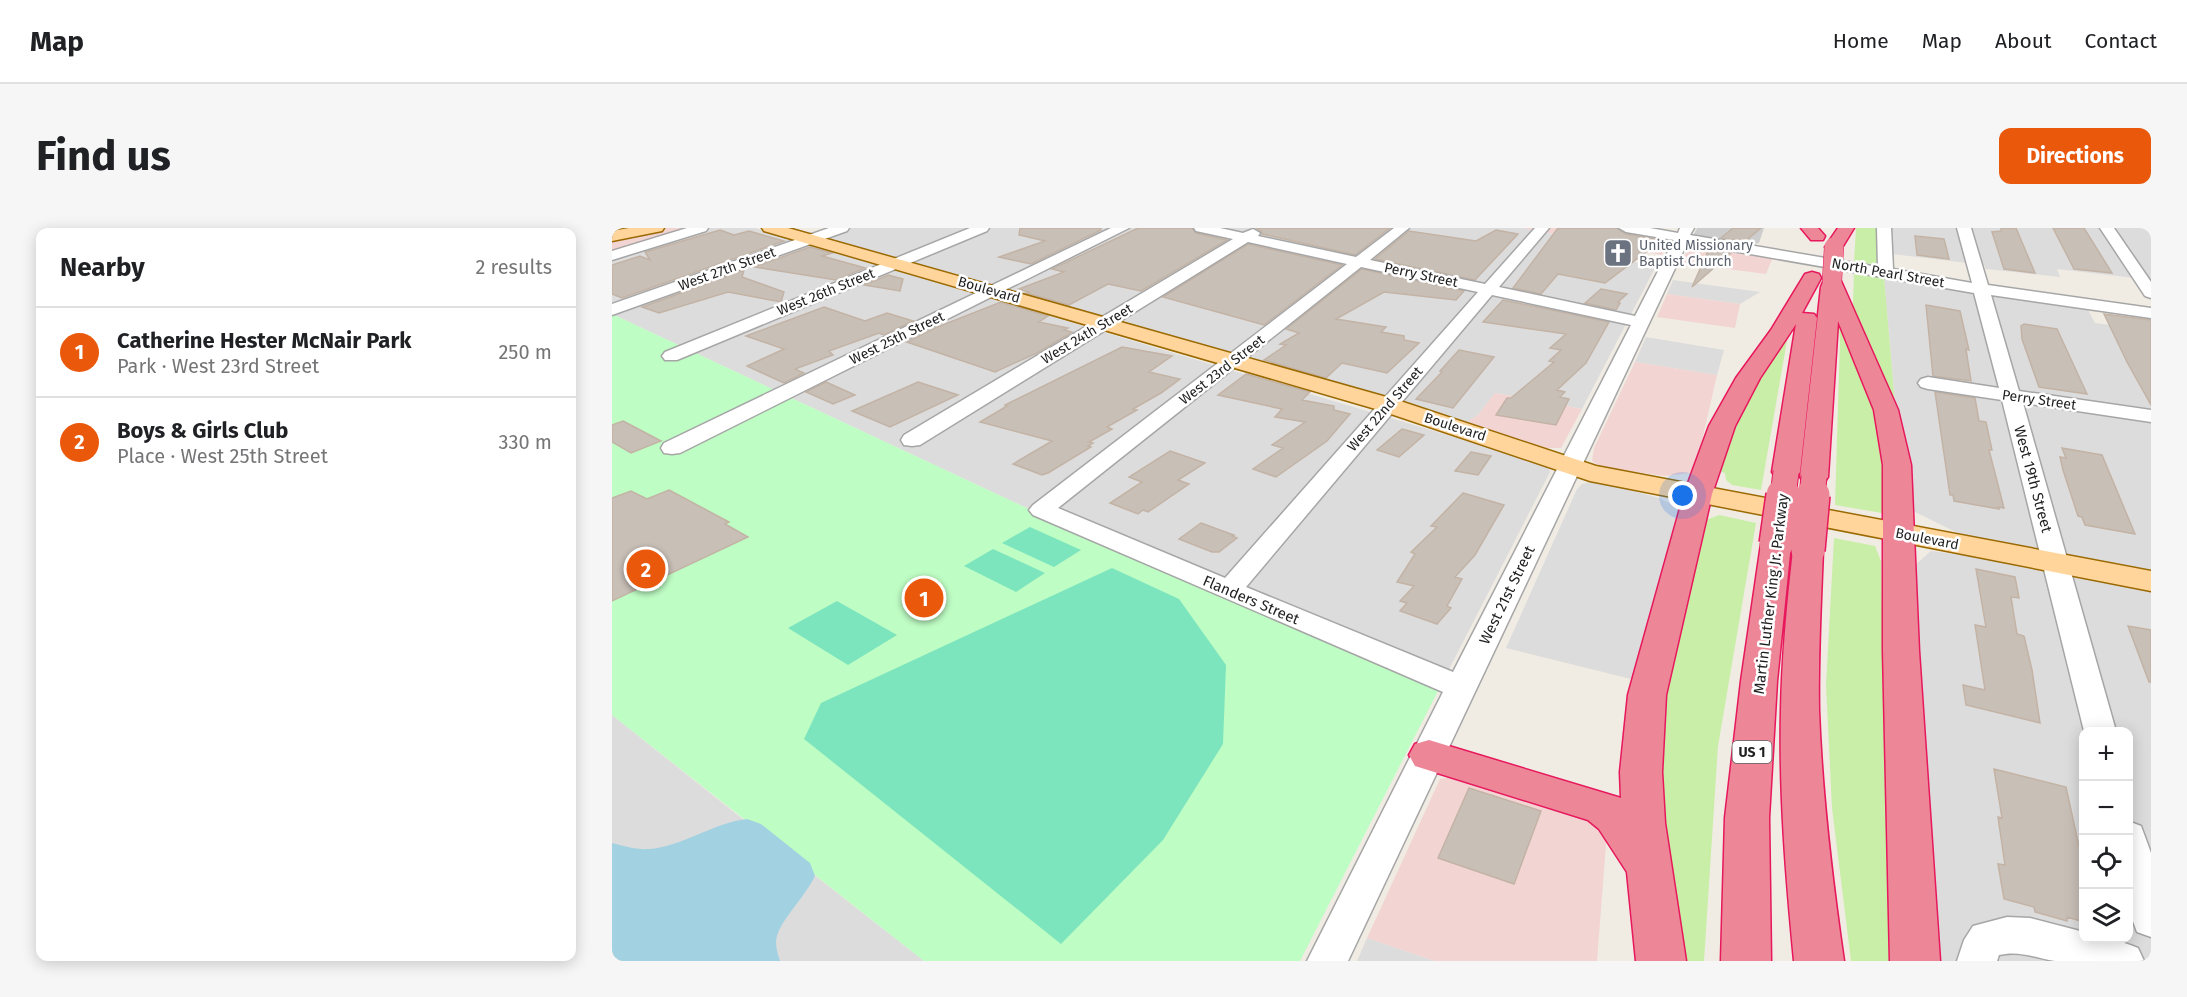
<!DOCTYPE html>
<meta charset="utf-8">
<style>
body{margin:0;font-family:"Fira Sans",sans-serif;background:#f6f6f6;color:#202124}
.controls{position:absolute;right:18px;bottom:18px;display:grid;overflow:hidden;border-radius:12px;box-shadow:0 3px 15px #0003}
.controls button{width:54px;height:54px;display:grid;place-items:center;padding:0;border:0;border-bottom:2px solid #e0e0e0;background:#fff;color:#202124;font:30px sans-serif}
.you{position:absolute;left:1071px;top:268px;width:21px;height:21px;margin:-15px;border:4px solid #fff;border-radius:50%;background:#1a73e8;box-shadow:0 0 0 9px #1a73e833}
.badge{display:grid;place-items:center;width:39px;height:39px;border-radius:50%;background:#ea580c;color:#fff;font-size:20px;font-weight:700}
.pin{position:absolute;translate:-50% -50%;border:3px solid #fff;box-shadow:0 2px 6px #0006}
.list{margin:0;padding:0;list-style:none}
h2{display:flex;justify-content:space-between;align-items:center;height:78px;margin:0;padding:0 24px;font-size:26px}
h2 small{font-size:20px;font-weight:400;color:#757577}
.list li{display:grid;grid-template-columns:39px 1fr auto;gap:18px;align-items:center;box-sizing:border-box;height:90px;padding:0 24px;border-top:2px solid #e0e0e0}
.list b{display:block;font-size:22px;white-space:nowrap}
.list p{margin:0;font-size:20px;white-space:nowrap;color:#757577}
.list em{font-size:20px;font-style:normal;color:#757577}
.icon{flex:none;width:33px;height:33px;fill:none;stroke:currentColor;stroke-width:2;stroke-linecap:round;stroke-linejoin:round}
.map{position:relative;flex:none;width:1539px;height:733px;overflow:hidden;border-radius:12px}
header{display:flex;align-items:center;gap:36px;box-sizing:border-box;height:84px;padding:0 30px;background:#fff;border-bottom:2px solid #e0e0e0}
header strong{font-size:28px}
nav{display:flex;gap:33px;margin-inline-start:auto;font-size:21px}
.intro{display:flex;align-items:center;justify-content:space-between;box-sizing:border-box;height:144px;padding:0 36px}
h1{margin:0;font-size:42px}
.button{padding:15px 27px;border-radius:12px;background:#ea580c;color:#fff;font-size:21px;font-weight:700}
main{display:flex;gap:36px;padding:0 36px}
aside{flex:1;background:#fff;border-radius:12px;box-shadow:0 3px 15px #0003}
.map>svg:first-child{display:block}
</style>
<header>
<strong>Map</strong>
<nav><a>Home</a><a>Map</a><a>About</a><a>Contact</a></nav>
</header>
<div class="intro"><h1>Find us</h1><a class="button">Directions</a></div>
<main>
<aside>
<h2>Nearby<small>2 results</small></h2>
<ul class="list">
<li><span class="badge">1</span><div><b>Catherine Hester McNair Park</b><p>Park · West 23rd Street</p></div><em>250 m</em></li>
<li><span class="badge">2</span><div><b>Boys &amp; Girls Club</b><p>Place · West 25th Street</p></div><em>330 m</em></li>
</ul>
</aside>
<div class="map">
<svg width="1539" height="733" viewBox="0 0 1539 733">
<rect width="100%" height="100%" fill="#f0ece4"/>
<!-- residential -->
<path fill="#dddcdc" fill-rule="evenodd" d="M 83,0 L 143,0 L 929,235 L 936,238 L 938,244 L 828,459 L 419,282 L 0,86 L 0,26 Z
M 222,0 L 911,0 L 988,15 L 976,25 L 1044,38 L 970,181 L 883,165 L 866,187 L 854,195 L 200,8 Z
M 1278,0 L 1539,0 L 1539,52 L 1445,41 L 1448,49 L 1374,41 L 1372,37 L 1280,26 Z
M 1272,49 L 1476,82 L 1483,95 L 1539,102 L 1539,344 L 1356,310 L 1303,284 L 1294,270 L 1283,176 Z
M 1061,52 L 1148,64 L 1128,76 L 1055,66 Z
M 1034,109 L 1112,122 L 1105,147 L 1023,134 Z
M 978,254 L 988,254 L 1047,270 L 1065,279 L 1070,290 L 1023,452 L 894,420 L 965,261 L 970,256 Z
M 1319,323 L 1389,332 L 1539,361 L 1539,733 L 1322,733 L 1298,347 L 1303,337 ZM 1472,503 L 1516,503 L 1516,710 L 1472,710 Z
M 0,487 L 118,581 L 312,733 L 0,733 Z
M 755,710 L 823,733 L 745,733 Z"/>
<!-- commercial -->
<path fill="#f2d4d2" d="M 54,0 L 83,0 L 0,26 L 0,10 Z
M 911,0 L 994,0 L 1058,13 L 1050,27 Z
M 1079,15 L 1161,29 L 1154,46 L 1069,35 Z
M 1055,66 L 1128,76 L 1123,100 L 1045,89 Z
M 1023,134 L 1105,147 L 1084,239 L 1078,245 L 1052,248 L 989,239 L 980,233 L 982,220 Z
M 883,165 L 970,181 L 949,220 L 929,220 L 854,195 L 866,187 Z
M 847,548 L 979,589 L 995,604 L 985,733 L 823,733 L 755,710 L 828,551 Z"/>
<!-- religious -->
<path fill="#cdcdcd" d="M 1085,0 L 1152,0 L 1147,15 L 1135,17 L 1087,9 L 1082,6 Z"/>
<!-- grass -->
<path fill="#c9eea7" d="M 1244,0 L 1267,0 L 1267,36 L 1242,35 Z
M 1242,43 L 1272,49 L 1283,176 L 1243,95 L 1241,77 Z
M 1226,87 L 1262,174 L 1273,226 L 1273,282 L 1270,285 L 1223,277 L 1228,112 Z
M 1177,101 L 1149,262 L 1120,257 L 1114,252 L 1113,245 L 1109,244 L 1125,185 Z
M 1107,287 L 1144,295 L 1106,518 L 1092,733 L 1057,733 L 1037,524 L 1090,290 L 1097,291 Z
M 1222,310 L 1263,318 L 1269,333 L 1277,733 L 1239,733 L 1220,580 L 1214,457 Z"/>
<!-- park -->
<path fill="#befdc4" d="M 0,86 L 419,282 L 828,459 L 688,733 L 312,733 L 0,487 Z"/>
<!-- pitch -->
<path fill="#7de5be" d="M 418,299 L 469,322 L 442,339 L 390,315 Z
M 381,321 L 433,345 L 404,364 L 352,338 Z
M 500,340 L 567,371 L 614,437 L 611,516 L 551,612 L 449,716 L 192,511 L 209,475 Z
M 225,373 L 285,407 L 236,437 L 176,400 Z"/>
<!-- water -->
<path fill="#a2d2e1" d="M 135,591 L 149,596 L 198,635 L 203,648 C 194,667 171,690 166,705 C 162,714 165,724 168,733 L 0,733 L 0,615 C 11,618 25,622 37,621 C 69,619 101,595 135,591 Z"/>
<!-- building -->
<path fill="#c8bfb7" stroke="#c3b3a5" stroke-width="1.5" d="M 408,0 L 489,0 L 489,2 L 419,36 L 387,29 L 433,13 L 407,7 Z
M 526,0 L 580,0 L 584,5 L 615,12 L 529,63 L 496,56 L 457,77 L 414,65 L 417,64 L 407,61 L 452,44 L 440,41 Z
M 644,0 L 778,0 L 743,27 L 650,6 L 649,3 Z
M 946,0 L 1005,0 L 1014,6 L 1050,12 L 993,55 L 946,46 L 929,66 L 901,60 Z
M 1121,0 L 1149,0 L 1132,14 L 1109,10 Z
M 1389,0 L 1404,0 L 1423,45 L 1392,41 L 1380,4 L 1389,3 Z
M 1441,0 L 1472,0 L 1500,45 L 1462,41 Z
M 108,2 L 122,7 L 137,3 L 172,13 L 10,70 L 0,66 L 0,37 L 28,28 L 38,32 L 33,24 Z
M 884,2 L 906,6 L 863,52 L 763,31 L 797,3 L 864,13 Z
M 1303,8 L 1332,11 L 1337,31 L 1305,27 Z
M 636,16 L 730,37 L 652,97 L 551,69 Z
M 198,19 L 220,25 L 210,28 L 253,40 L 224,52 L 142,39 Z
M 1097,21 L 1119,25 L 1080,59 Z
M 750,41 L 852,63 L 844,72 L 772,64 L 724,91 L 774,99 L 769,104 L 792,108 L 792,112 L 807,115 L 775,145 L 730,135 L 714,150 L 652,132 L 674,117 L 668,116 L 687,105 L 674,101 Z
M 132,42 L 130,49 L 172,64 L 169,74 L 116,64 L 47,85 L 30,79 Z
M 276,47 L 291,51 L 288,63 L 252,57 Z
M 989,61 L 1015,66 L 1006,74 L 1008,75 L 1004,82 L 973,75 Z
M 891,72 L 997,94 L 974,135 L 945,162 L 953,164 L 948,169 L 957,171 L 944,197 L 884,187 L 895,170 L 899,170 L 942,134 L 937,133 L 949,122 L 938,120 L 954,106 L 871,94 Z
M 389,74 L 436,88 L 427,94 L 456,100 L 452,102 L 460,104 L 427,124 L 383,144 L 295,114 L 323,100 Z
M 1314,77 L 1348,83 L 1357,122 L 1354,121 L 1359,153 L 1321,148 Z
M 212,79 L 253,93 L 275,85 L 301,93 L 272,107 L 267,105 L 217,123 L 221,127 L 183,141 L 192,145 L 172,155 L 135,138 L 172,121 L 134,108 Z
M 1492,86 L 1539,92 L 1539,177 L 1515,134 Z
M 1412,96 L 1445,101 L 1475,166 L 1427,159 L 1410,111 L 1409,98 Z
M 510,119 L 560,128 L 537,144 L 568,151 L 549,165 L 521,181 L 525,182 L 495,199 L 500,201 L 477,214 L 481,215 L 476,218 L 479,219 L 436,245 L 430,247 L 401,236 L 440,213 L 368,194 L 395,178 L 393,177 Z
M 847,122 L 882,129 L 841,180 L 804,171 L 830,144 L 828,143 Z
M 634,146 L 698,164 L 690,172 L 722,178 L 722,182 L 738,186 L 715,213 L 664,249 L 641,241 L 671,220 L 660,217 L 693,194 L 663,189 L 670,181 L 606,167 Z
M 214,154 L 243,167 L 221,176 L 194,164 Z
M 306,154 L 346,167 L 278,199 L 240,183 Z
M 1323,164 L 1363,170 L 1367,193 L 1374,194 L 1380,222 L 1377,222 L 1392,280 L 1386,279 L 1387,281 L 1342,273 L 1341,267 L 1338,267 Z
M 11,193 L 49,213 L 19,225 L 0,214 L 0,197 Z
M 790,201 L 812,207 L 787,229 L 765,222 Z
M 1450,220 L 1490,227 L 1523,306 L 1473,297 L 1470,289 L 1466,288 L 1451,242 L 1448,229 L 1454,230 Z
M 558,223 L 593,235 L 566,252 L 577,256 L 536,284 L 531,282 L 526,286 L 498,275 L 530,254 L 517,249 Z
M 859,224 L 879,228 L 866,247 L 843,243 Z
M 57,262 L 117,294 L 113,296 L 136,309 L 0,373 L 0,270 L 19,263 L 35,271 Z
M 851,265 L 892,277 L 863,327 L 843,349 L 850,351 L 835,378 L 839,380 L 825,396 L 788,383 L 795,375 L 788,373 L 802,358 L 785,354 L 803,326 L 799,324 L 825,299 L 819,298 Z
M 589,295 L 622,307 L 620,308 L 625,310 L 607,324 L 600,324 L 567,311 Z
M 1364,341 L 1403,349 L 1407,370 L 1399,369 L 1405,406 L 1412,408 L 1420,442 L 1428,495 L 1354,477 L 1351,457 L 1373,462 L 1363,397 L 1374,399 Z
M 1516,398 L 1539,402 L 1539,454 L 1537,454 Z
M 1382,541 L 1454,559 L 1472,641 L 1472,694 L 1455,689 L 1455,693 L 1423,684 L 1422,679 L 1392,671 L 1386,636 L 1393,637 L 1386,589 L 1390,590 Z
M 857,560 L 929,583 L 902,656 L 826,630 Z"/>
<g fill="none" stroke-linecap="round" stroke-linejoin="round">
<!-- minor casing -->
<g stroke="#a6a6a6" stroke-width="3">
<path id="minor" d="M 75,0 L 96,0 L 94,3 L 0,32 L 0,23 Z
M 217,0 L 237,0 L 235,3 L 0,87 L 0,76 Z
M 358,0 L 377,0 L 375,3 L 65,132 L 53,132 L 50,128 L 53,124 Z
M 499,0 L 517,0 L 68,225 L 60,226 L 52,225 L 49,220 L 52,215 Z
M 582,0 L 608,0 L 631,5 L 641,1 L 648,5 L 646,8 L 744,29 L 782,0 L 797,0 L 758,32 L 873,56 L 923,0 L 937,0 L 887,59 L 1023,88 L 1062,12 L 1014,4 L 1007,0 L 1038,0 L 1066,5 L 1068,0 L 1082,0 L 1078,7 L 1266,39 L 1265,0 L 1279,0 L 1281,41 L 1360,55 L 1345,0 L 1359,0 L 1376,57 L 1539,80 L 1539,90 L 1379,67 L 1407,163 L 1539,182 L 1539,194 L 1411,175 L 1504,503 L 1472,503 L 1390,172 L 1316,161 L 1309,159 L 1306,155 L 1309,151 L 1316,149 L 1387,160 L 1362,65 L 1075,15 L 736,733 L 695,733 L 831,464 L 421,287 L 417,282 L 421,277 L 735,36 L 636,14 L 308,217 L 300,218 L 292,217 L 289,212 L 292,207 L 621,11 L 584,3 ZM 749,39 L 866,64 L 613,350 L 446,280 ZM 880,67 L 1019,97 L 841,444 L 634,359 Z
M 1488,0 L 1502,0 L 1539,54 L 1539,70 L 1533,68 Z
M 1516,593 L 1529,598 L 1539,625 L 1539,709 L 1525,704 L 1516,680 Z
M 1395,689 L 1418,690 L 1472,704 L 1472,710 C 1492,710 1507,712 1526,720 L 1532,733 C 1504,733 1470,733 1443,733 C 1424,730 1407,722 1387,727 L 1385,733 L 1345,733 L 1352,712 L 1361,698 Z"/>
</g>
<!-- major casing -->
<g stroke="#9a6900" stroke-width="3">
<path id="major" d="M 17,0 L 52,0 L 50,3 L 0,13 L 0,3 Z
M 150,0 L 176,0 L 785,172 L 984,238 L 1539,343 L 1539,363 L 978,253 L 767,182 L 152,3 Z"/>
</g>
<!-- highway casing -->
<g stroke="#e7185c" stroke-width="3">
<path id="highway" d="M 1189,0 L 1206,0 L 1213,8 L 1211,12 L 1199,12 Z
M 1226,0 L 1242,0 L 1228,23 L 1216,23 L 1213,19 Z
M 1200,44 L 1207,46 L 1209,50 L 1190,85 L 1202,86 L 1205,90 L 1188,244 L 1184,250 L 1174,252 L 1164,250 L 1160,244 L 1184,96 L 1148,150 L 1123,198 L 1100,266 L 1054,467 L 1050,544 L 1053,595 L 1074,733 L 1024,733 L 1015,644 L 987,601 L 976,592 L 803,538 L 797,527 L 803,516 L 817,512 L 1009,570 L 1008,544 L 1016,467 L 1072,266 L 1097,198 L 1124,150 L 1159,102 L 1193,46 Z
M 1220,47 L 1227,49 L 1229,53 L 1286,182 L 1299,237 L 1307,423 L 1328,733 L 1278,733 L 1271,423 L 1271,237 L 1262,182 L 1226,93 L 1216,249 L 1212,255 L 1202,257 L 1192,255 L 1188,249 L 1209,59 L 1213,49 Z
M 1164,307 L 1175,309 L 1179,316 L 1165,453 L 1157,590 L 1159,733 L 1109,733 L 1113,590 L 1129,453 L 1149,316 L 1153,309 Z
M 1196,313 L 1207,315 L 1211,322 C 1209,375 1206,429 1207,482 C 1210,566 1220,650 1232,733 L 1182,733 C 1174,650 1167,566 1169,482 C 1170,428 1175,375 1181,322 L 1185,315 Z"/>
</g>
<!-- minor -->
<use href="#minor" fill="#fff" fill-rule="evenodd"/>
<!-- major -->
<use href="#major" fill="#ffd59b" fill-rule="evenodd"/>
<!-- highway -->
<use href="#highway" fill="#ed8798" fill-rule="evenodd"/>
<!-- highway-bridge-far2 casing -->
<g stroke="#e7185c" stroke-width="20" stroke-linecap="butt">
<path id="highway-bridge-far2" d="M 1220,53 L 1222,19"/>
</g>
<!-- highway-bridge-far1 casing -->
<g stroke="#e7185c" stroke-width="27" stroke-linecap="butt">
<path id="highway-bridge-far1" d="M 1171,268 L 1174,244
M 1200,268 L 1202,249"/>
</g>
<!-- highway-bridge casing -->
<g stroke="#e7185c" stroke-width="36" stroke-linecap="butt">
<path id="highway-bridge" d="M 1164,316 L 1171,267
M 1196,322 L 1201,267"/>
</g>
<!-- highway-bridge-far2 -->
<use href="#highway-bridge-far2" stroke="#ed8798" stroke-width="19"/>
<!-- highway-bridge-far1 -->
<use href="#highway-bridge-far1" stroke="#ed8798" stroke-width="25"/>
<!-- highway-bridge -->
<use href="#highway-bridge" stroke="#ed8798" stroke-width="33"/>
</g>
<!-- icons -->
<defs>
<g id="church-square" transform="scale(1.5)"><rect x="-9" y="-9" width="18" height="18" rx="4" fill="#6b7280" stroke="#fff"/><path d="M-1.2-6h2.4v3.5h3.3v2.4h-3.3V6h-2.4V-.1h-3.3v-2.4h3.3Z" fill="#fff"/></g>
</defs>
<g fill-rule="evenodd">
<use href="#church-square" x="1006" y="25"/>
</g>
<g text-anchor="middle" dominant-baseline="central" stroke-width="5" stroke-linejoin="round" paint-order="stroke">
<!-- far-worship labels -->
<g font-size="14" fill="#5b616d" stroke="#fff" text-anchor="start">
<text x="1027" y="17">United Missionary<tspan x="1027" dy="16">Baptist Church</tspan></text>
</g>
<!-- far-street labels -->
<g font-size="14" fill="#1f1f1f" stroke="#fff">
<text transform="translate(115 41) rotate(-20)">West 27th Street</text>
<text transform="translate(1276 45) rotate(10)">North Pearl Street</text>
<text transform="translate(809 47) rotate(12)">Perry Street</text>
<text transform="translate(377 62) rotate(16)">Boulevard</text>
<text transform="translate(214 64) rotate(-22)">West 26th Street</text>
<text transform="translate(475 106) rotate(-31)">West 24th Street</text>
<text transform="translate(285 110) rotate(-26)">West 25th Street</text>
<text transform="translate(610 142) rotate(-38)">West 23rd Street</text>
<text transform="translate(1427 172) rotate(8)">Perry Street</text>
<text transform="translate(773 181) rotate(-49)">West 22nd Street</text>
<text transform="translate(843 199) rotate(18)">Boulevard</text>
<text transform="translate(1315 311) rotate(11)">Boulevard</text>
</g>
<!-- shield labels -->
<rect fill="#fff" stroke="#626262" stroke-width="1.5" x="1120.5" y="513" width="39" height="22" rx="4.5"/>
<g font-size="14" font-weight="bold" fill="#1f1f1f">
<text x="1140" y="524">US 1</text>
</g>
<!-- street labels -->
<g font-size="15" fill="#1f1f1f" stroke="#fff">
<text transform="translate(1421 251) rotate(75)">West 19th Street</text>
<text transform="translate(1159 366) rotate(-83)">Martin Luther King Jr. Parkway</text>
<text transform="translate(895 367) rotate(-64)">West 21st Street</text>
<text transform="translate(639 372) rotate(23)">Flanders Street</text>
</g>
</g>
</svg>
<div class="controls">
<button>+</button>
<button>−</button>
<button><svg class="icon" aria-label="locate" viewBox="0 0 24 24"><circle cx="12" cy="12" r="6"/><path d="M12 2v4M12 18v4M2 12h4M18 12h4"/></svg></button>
<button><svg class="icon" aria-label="layers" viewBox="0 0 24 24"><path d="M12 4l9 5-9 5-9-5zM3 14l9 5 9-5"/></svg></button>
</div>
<div class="you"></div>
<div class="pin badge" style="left:312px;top:370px">1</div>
<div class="pin badge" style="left:34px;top:341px">2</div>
</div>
</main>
